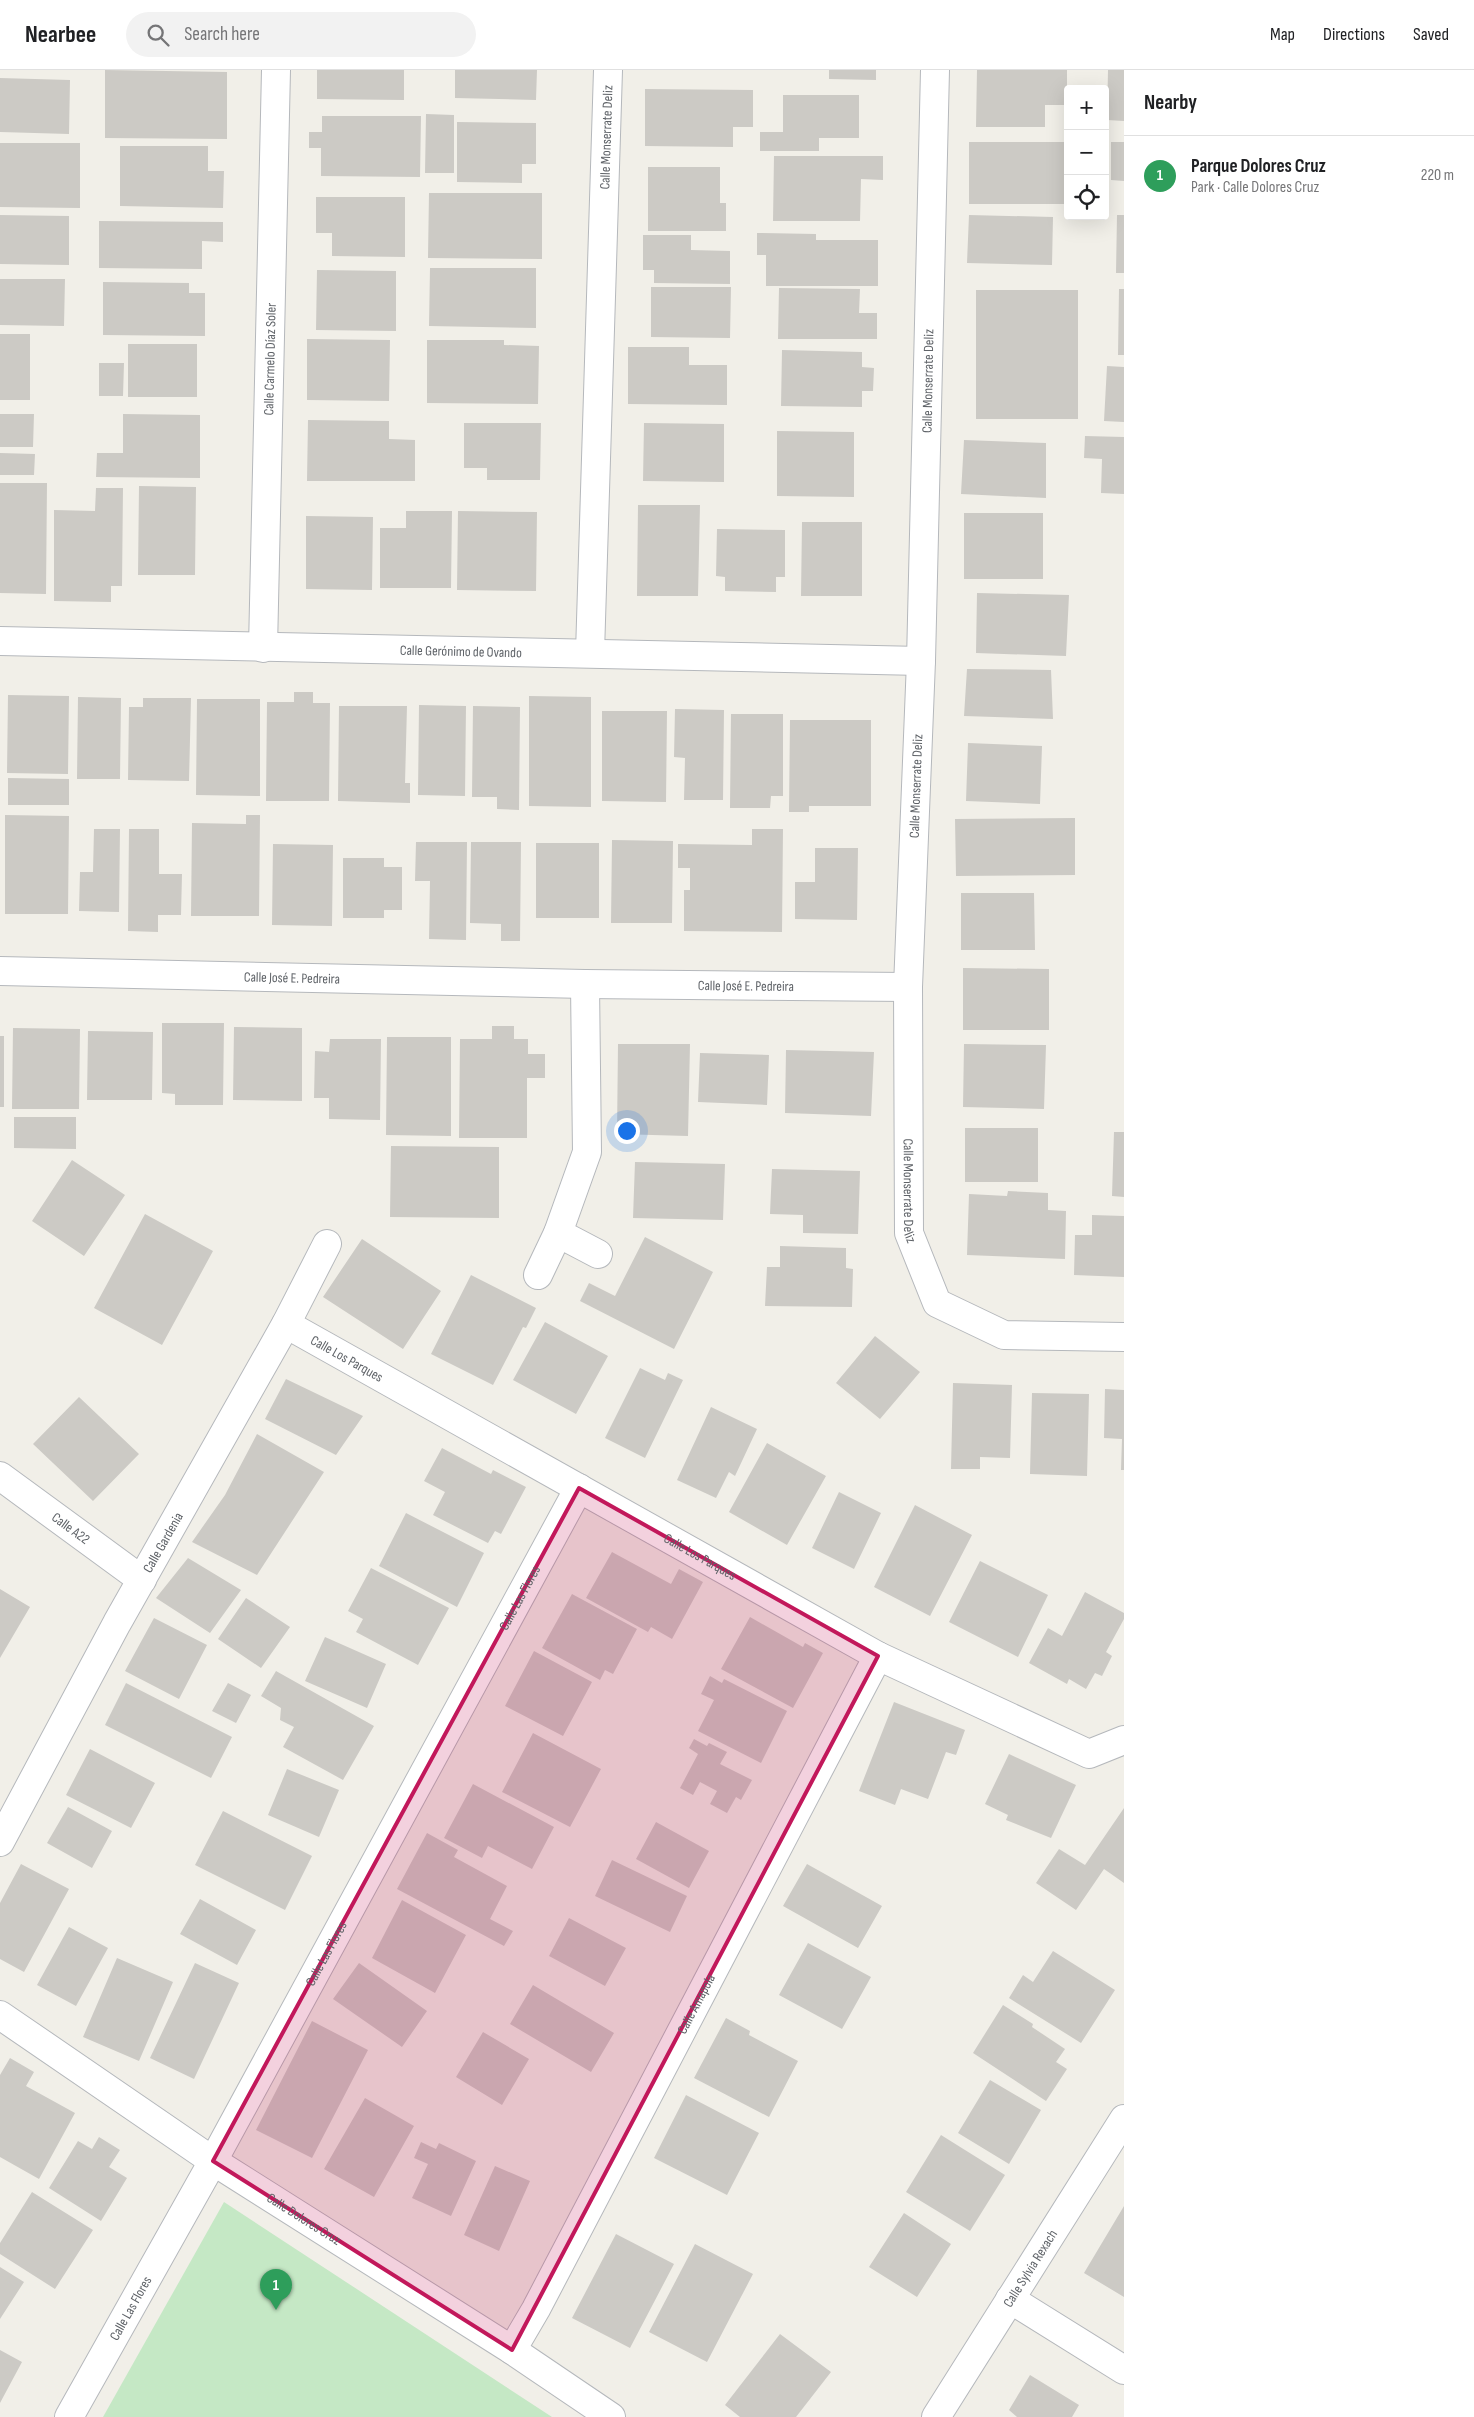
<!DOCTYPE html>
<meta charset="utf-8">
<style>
body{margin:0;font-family:"Sofia Sans Condensed",sans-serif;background:#f2f2f2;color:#202124}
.controls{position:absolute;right:15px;top:15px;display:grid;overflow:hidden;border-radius:5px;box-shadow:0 5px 20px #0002}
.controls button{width:45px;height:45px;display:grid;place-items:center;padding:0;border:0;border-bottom:1px solid #e0e0e0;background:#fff;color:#202124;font:25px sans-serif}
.you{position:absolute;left:626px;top:1060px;width:18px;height:18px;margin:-12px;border:4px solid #fff;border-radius:50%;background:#1a73e8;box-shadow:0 0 0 8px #1a73e833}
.badge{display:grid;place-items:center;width:32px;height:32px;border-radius:50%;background:#0b8043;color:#fff;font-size:16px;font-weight:700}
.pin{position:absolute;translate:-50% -41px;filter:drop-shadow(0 1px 2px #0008)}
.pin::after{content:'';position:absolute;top:26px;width:18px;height:15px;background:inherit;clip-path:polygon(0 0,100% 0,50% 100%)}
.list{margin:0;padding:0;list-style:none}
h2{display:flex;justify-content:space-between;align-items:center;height:65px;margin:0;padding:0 20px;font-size:21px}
h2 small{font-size:16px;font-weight:400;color:#757577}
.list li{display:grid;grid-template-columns:32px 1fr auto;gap:15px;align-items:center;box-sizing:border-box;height:80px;padding:0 20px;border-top:1px solid #e0e0e0}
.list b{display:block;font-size:19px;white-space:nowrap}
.list p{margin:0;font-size:16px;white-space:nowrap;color:#757577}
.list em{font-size:16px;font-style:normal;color:#757577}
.icon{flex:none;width:28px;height:28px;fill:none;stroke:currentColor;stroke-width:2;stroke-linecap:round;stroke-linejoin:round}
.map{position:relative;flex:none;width:1124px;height:2347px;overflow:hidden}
header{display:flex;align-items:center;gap:30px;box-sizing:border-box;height:70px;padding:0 25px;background:#fff;border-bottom:1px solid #e0e0e0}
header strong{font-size:24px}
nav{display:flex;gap:28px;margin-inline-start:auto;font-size:18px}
.search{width:350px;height:45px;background:#f2f2f2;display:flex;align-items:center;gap:12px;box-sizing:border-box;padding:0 18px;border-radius:28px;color:#757577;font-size:19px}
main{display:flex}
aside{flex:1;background:#fff}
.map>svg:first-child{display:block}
</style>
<header>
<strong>Nearbee</strong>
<div class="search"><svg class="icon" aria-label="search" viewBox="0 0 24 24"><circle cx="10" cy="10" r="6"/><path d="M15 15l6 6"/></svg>Search here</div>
<nav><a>Map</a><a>Directions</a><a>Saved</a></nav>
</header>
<main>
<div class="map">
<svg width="1124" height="2347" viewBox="0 0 1124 2347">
<rect width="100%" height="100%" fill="#f1efe8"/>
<!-- green -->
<path fill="#c5e8c5" d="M 224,2132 L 552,2347 L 103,2347 Z"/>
<!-- building -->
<path fill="#cccac5" d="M 105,0 L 227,2 L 227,69 L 105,68 Z
M 317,0 L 404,0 L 404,30 L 317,29 Z
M 455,0 L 537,0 L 536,30 L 455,28 Z
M 829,0 L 876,0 L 876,10 L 829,9 Z
M 977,0 L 1067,0 L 1067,35 L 1045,35 L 1045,57 L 976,57 Z
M 1108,0 L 1124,0 L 1124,51 L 1107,50 Z
M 0,8 L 70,10 L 69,64 L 0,62 Z
M 645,19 L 753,20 L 753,57 L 733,57 L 733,77 L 645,76 Z
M 783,25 L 859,25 L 859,68 L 819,68 L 819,81 L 760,81 L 760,62 L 783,62 Z
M 426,44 L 454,45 L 454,103 L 425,103 Z
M 322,46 L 421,46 L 420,107 L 321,106 L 321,78 L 309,78 L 309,62 L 322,62 Z
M 457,52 L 536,53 L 536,94 L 522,94 L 522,113 L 457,112 Z
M 969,72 L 1068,72 L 1068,134 L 969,134 Z
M 1111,72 L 1124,72 L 1124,111 L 1111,110 Z
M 0,73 L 80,73 L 80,138 L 0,137 Z
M 120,76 L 208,76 L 208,101 L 224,101 L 223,138 L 120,136 Z
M 774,86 L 883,86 L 883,110 L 861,109 L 860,151 L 773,151 Z
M 648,97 L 720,97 L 720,133 L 726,133 L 726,161 L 648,161 Z
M 429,123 L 542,123 L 542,189 L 428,188 Z
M 316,127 L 405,127 L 405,187 L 332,186 L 332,163 L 316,163 Z
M 0,145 L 69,146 L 69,195 L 0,194 Z
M 969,145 L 1053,147 L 1052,195 L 967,193 Z
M 1117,145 L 1124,145 L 1124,203 L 1116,203 Z
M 99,151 L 223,152 L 223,172 L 202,171 L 202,199 L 99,198 Z
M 757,163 L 816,164 L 816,170 L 878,170 L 878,216 L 766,216 L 766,185 L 757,185 Z
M 643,165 L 691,165 L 691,180 L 730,181 L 730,214 L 654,213 L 654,200 L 643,200 Z
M 430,198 L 536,198 L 536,258 L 429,256 Z
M 317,200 L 396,201 L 396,261 L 316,260 Z
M 0,209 L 65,209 L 64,256 L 0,255 Z
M 103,212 L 189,213 L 189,223 L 205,223 L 205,266 L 103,265 Z
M 651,217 L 731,217 L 730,268 L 651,267 Z
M 779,218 L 860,219 L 859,243 L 877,243 L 877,269 L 778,269 Z
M 1119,219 L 1124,219 L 1124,285 L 1118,285 Z
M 976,220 L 1078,220 L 1078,349 L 976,349 Z
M 0,264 L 30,264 L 30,330 L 0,330 Z
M 307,269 L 390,270 L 389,331 L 307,330 Z
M 427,270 L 504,270 L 504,275 L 539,276 L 538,334 L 427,333 Z
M 128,274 L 197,274 L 197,327 L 128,327 Z
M 628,277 L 689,277 L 689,295 L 727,295 L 727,335 L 628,334 Z
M 782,280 L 862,282 L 862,297 L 874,298 L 873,321 L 862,321 L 862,337 L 781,336 Z
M 99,293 L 124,293 L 123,326 L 99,326 Z
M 1107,296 L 1124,297 L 1124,352 L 1104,351 Z
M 0,344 L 34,344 L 33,377 L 0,377 Z
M 123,344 L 200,345 L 200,408 L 96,407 L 97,383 L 123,383 Z
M 308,350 L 389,351 L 389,369 L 415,370 L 415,411 L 307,411 Z
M 464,353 L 541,353 L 540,410 L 487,410 L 487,398 L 464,398 Z
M 644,353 L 724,354 L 724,412 L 643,411 Z
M 777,361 L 854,362 L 854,427 L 777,426 Z
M 1085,366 L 1124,367 L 1124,424 L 1101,423 L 1102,389 L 1084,388 Z
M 964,370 L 1046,373 L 1046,428 L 961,424 Z
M 0,383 L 35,384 L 34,405 L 0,405 Z
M 0,413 L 47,413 L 46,524 L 0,523 Z
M 139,416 L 196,417 L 195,505 L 138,505 Z
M 96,418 L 123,418 L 122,516 L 111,516 L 111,532 L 54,531 L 54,440 L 95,441 Z
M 638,435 L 700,435 L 698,526 L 637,526 Z
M 406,441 L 452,441 L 451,518 L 380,518 L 380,458 L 406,458 Z
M 458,441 L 537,442 L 536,521 L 457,520 Z
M 964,443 L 1043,443 L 1043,509 L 964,509 Z
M 306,446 L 373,447 L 372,520 L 306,519 Z
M 802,452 L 862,452 L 862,526 L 801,526 Z
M 717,459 L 785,460 L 785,507 L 776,507 L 776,522 L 725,521 L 725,507 L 716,506 Z
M 977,523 L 1069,525 L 1066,586 L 976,583 Z
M 967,599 L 1051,600 L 1053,649 L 964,646 Z
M 294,622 L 313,622 L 313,633 L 330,633 L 329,731 L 266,731 L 267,632 L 294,632 Z
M 8,625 L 69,626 L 68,704 L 7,703 Z
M 529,626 L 591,627 L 591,737 L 529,736 Z
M 78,627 L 121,628 L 120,709 L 77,709 Z
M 143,628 L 191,628 L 189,711 L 128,710 L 129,637 L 143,637 Z
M 197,629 L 260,629 L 260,726 L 196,725 Z
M 419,635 L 466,636 L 465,726 L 418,725 Z
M 339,636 L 407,636 L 405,713 L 410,713 L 410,733 L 338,731 Z
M 473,636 L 520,637 L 519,740 L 497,739 L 497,727 L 472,727 Z
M 675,639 L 724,640 L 723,730 L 684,730 L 685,688 L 674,687 Z
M 602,641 L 667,641 L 666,732 L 602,731 Z
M 731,644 L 783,644 L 783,726 L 771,726 L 770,738 L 730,738 Z
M 790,650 L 871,650 L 871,736 L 809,736 L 809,742 L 789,742 Z
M 968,673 L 1042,676 L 1040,734 L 966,731 Z
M 8,708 L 69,709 L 69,735 L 8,735 Z
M 5,745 L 69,746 L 68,844 L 5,844 Z
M 246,745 L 260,745 L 259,846 L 191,846 L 192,753 L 246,754 Z
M 1075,748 L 1075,805 L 956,806 L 955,749 Z
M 94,759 L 120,759 L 119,842 L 79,841 L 80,802 L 93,802 Z
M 129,759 L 159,759 L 159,804 L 182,804 L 181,845 L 158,845 L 158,862 L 128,861 Z
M 752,759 L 783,759 L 782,862 L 684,861 L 684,820 L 690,820 L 690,798 L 678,798 L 678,774 L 752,775 Z
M 612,770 L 673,771 L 672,853 L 611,853 Z
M 416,772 L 467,772 L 466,870 L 429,869 L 430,811 L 415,811 Z
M 471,772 L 521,772 L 520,871 L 501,871 L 501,854 L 470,853 Z
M 536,773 L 599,773 L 599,848 L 536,848 Z
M 273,774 L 333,775 L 332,856 L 272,855 Z
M 815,778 L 858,778 L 857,850 L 795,849 L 795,812 L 815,812 Z
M 343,788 L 384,788 L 384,797 L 402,797 L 402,840 L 384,840 L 384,848 L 343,848 Z
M 961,823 L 1034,823 L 1035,880 L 961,880 Z
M 963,898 L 1049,899 L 1049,960 L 963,960 Z
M 162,953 L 224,953 L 223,1035 L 175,1035 L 175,1024 L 162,1023 Z
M 492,956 L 514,956 L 514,969 L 528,969 L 528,984 L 545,984 L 545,1008 L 527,1008 L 527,1068 L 459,1068 L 460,969 L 492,969 Z
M 234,957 L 302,958 L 302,1031 L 233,1030 Z
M 13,958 L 80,959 L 79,1039 L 12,1039 Z
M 88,961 L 153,962 L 152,1030 L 87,1030 Z
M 0,966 L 4,966 L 4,1037 L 0,1037 Z
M 387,967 L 451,967 L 451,1066 L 386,1065 Z
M 330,969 L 381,969 L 380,1050 L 329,1049 L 329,1028 L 314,1028 L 315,981 L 329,982 Z
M 618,974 L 690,974 L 688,1066 L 617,1064 Z
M 964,974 L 1046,975 L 1044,1039 L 963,1037 Z
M 786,980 L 874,982 L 871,1046 L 785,1043 Z
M 700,983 L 769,985 L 767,1035 L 698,1032 Z
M 14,1047 L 76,1047 L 76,1079 L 14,1078 Z
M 965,1058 L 1038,1058 L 1038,1112 L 965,1112 Z
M 1114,1062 L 1124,1062 L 1124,1127 L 1112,1126 Z
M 391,1076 L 499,1077 L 499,1148 L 390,1147 Z
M 72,1090 L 125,1125 L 84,1186 L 32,1151 Z
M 635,1092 L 725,1094 L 723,1150 L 633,1148 Z
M 772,1099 L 860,1101 L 858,1164 L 803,1163 L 803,1145 L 770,1144 Z
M 1008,1121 L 1048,1123 L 1048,1140 L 1066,1141 L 1065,1189 L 967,1185 L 969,1124 L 1007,1126 Z
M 145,1144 L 213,1181 L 162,1275 L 94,1238 Z
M 1092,1145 L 1124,1146 L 1124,1207 L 1074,1205 L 1075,1165 L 1092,1165 Z
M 645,1167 L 713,1202 L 674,1279 L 580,1231 L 589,1213 L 615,1226 Z
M 362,1169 L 441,1221 L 403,1279 L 323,1227 Z
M 780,1176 L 846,1178 L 846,1198 L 853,1199 L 852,1237 L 765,1236 L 767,1197 L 780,1197 Z
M 471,1205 L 536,1238 L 526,1258 L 523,1257 L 493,1315 L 431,1284 Z
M 545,1252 L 608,1286 L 576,1344 L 513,1310 Z
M 875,1266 L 920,1302 L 880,1349 L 836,1313 Z
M 640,1298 L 665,1310 L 668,1303 L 683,1310 L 645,1388 L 605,1368 Z
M 286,1309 L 363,1346 L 336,1385 L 265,1349 Z
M 953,1313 L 1012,1315 L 1010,1388 L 980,1387 L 980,1399 L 951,1399 Z
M 1105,1319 L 1124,1320 L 1124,1400 L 1121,1400 L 1122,1369 L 1104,1368 Z
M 1032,1323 L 1089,1324 L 1087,1406 L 1030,1404 Z
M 79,1327 L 139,1384 L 93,1431 L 33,1374 Z
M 711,1337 L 757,1359 L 735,1406 L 729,1402 L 716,1428 L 677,1410 Z
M 257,1364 L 324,1402 L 257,1505 L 192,1472 L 225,1425 Z
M 767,1373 L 826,1406 L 787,1475 L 729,1442 Z
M 442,1378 L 491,1404 L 493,1400 L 526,1417 L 501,1464 L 495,1461 L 488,1473 L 433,1445 L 445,1422 L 424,1411 Z
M 839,1422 L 881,1443 L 854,1499 L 812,1478 Z
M 915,1435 L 972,1465 L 930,1546 L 874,1517 Z
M 406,1443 L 484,1483 L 457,1537 L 379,1496 Z
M 612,1482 L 671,1514 L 679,1499 L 703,1512 L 672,1569 L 651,1557 L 648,1562 L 586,1528 Z
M 188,1488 L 241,1520 L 210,1563 L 156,1528 Z
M 980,1491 L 1048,1525 L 1018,1587 L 949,1552 Z
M 371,1498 L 449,1538 L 418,1595 L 356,1562 L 363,1549 L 348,1541 Z
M 0,1519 L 30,1537 L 0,1588 Z
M 1085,1522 L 1124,1543 L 1124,1549 L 1106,1582 L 1112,1586 L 1102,1606 L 1095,1603 L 1086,1619 L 1069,1609 L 1067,1614 L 1029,1593 L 1048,1558 L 1062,1566 Z
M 572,1524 L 637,1559 L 613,1604 L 605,1600 L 600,1610 L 542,1578 Z
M 246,1528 L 290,1557 L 261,1598 L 218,1569 Z
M 750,1547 L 803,1577 L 805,1573 L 823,1583 L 793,1638 L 721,1599 Z
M 154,1548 L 207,1575 L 179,1629 L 125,1601 Z
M 325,1567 L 386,1594 L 367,1638 L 305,1611 Z
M 534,1581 L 592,1612 L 563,1666 L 505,1636 Z
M 276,1601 L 374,1656 L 343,1710 L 283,1677 L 294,1657 L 280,1650 L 281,1638 L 261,1626 Z
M 710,1606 L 722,1613 L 724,1609 L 787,1641 L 761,1693 L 698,1661 L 714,1630 L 701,1624 Z
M 126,1613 L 232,1667 L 211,1708 L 105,1655 Z
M 228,1613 L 251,1625 L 236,1653 L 212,1641 Z
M 894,1632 L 965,1660 L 956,1685 L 946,1682 L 928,1729 L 901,1719 L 895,1735 L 859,1721 Z
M 533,1663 L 601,1699 L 570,1757 L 502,1722 Z
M 694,1669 L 707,1676 L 709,1673 L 727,1682 L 720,1694 L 752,1710 L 741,1730 L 736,1727 L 727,1743 L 710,1734 L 717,1721 L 700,1712 L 693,1725 L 680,1718 L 698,1684 L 689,1678 Z
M 90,1679 L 155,1713 L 131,1758 L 66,1725 Z
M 1009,1684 L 1076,1715 L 1051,1768 L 1006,1750 L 1008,1745 L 985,1734 Z
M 287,1699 L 339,1720 L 319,1767 L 268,1745 Z
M 473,1714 L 554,1757 L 532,1799 L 488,1776 L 482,1788 L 444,1768 Z
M 68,1737 L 112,1761 L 92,1798 L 47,1773 Z
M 1124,1738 L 1124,1813 L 1104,1799 L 1076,1840 L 1036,1813 L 1059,1779 L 1085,1795 Z
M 223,1741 L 312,1786 L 285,1840 L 195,1795 Z
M 656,1752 L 709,1781 L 689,1818 L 636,1789 Z
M 427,1763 L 458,1780 L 454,1787 L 507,1816 L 490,1849 L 513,1861 L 504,1876 L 397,1819 Z
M 612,1790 L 687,1826 L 670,1862 L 595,1826 Z
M 21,1794 L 69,1819 L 24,1902 L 0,1889 L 0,1833 Z
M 807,1794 L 882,1836 L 858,1878 L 783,1836 Z
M 200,1829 L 256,1860 L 237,1895 L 180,1864 Z
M 402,1830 L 466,1865 L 435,1923 L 372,1888 Z
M 569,1848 L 626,1878 L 605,1916 L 549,1886 Z
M 69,1857 L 108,1878 L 76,1936 L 37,1915 Z
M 808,1873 L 871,1907 L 842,1959 L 779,1925 Z
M 1053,1881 L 1115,1920 L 1081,1973 L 1009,1928 L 1023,1905 L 1033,1912 Z
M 117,1888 L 173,1912 L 139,1991 L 83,1967 Z
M 195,1893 L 239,1913 L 194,2009 L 150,1988 Z
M 359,1893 L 427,1941 L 402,1977 L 333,1929 Z
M 533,1915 L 614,1963 L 591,2002 L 510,1954 Z
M 1003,1935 L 1033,1954 L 1032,1957 L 1065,1979 L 1056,1992 L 1067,1999 L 1046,2031 L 973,1983 Z
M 726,1948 L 750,1961 L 749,1965 L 798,1991 L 769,2047 L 694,2008 Z
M 312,1951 L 368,1980 L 312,2088 L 256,2060 Z
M 483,1962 L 529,1989 L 502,2035 L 456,2007 Z
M 10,1988 L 34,2002 L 26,2016 L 75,2043 L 39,2109 L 0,2087 L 0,2005 Z
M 990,2010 L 1041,2040 L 1009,2094 L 958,2063 Z
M 686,2025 L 759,2063 L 727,2125 L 654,2088 Z
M 365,2028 L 414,2056 L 374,2127 L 324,2099 Z
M 941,2065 L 1005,2105 L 970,2161 L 906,2122 Z
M 99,2067 L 120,2080 L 109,2097 L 127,2108 L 101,2151 L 49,2118 L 78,2071 L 92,2079 Z
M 421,2072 L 436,2079 L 439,2073 L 476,2091 L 451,2146 L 412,2128 L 428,2094 L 414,2088 Z
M 495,2096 L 530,2111 L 499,2181 L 464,2165 Z
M 32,2122 L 93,2160 L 55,2219 L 0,2184 L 0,2173 Z
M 1124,2136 L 1124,2227 L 1084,2203 Z
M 904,2143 L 951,2174 L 917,2227 L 869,2197 Z
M 616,2164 L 674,2194 L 630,2278 L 572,2248 Z
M 695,2174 L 753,2204 L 707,2292 L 649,2262 Z
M 0,2197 L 24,2212 L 0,2249 Z
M 780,2264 L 831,2302 L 796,2347 L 740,2347 L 725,2335 Z
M 0,2280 L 22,2292 L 0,2333 Z
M 1030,2305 L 1079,2335 L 1072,2347 L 1017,2347 L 1009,2340 Z"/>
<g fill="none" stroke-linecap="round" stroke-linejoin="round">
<!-- minor casing -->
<g stroke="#b5b8bc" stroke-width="30">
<g id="minor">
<path id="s1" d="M 935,0 L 921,591 L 908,917 L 909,1163 L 937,1233 L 1004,1265 L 1124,1267"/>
<path id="s2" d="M 0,571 L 921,591"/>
<path id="s3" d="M 263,578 L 276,0"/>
<path id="s4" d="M 590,583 L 608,0"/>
<path id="s5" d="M 0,901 L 585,914 L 908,917"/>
<path d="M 558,1163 L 598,1184"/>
<path d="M 538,1205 L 558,1163 L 587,1082 L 585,914"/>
<path id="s6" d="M 286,1254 L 878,1586 L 1089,1684 L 1124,1670"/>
<path id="s7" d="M 0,1406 L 142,1510"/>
<path id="s8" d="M 0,1772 L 117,1553 L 286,1254 L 327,1174"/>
<path id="s9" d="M 0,1945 L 213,2091 L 512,2280 L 611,2347"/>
<path d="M 1010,2229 L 1124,2300"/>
<path id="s10" d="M 512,2280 L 536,2239 L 878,1586"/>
<path id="s11" d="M 69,2347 L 213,2091 L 579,1418"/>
<path id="s12" d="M 936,2347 L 1124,2049"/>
</g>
</g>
<!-- minor -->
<use href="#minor" stroke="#fff" stroke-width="28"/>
</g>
<!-- marked area -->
<path fill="#c2185b" fill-opacity="0.2" stroke="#c2185b" stroke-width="4" stroke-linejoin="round" d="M 579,1418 L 878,1586 L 512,2280 L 213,2091 Z"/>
<g text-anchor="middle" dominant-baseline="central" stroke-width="4" stroke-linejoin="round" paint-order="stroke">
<!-- street labels -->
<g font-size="14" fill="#5f6368" stroke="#fff">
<text stroke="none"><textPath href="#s4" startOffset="516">Calle Monserrate Deliz</textPath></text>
<text stroke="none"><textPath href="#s3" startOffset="289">Calle Carmelo Díaz Soler</textPath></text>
<text transform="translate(928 311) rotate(-89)">Calle Monserrate Deliz</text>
<text stroke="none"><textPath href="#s2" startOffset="461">Calle Gerónimo de Ovando</textPath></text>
<text transform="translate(916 716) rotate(-88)">Calle Monserrate Deliz</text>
<text stroke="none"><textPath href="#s5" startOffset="292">Calle José E. Pedreira</textPath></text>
<text stroke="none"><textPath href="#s5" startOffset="746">Calle José E. Pedreira</textPath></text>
<text stroke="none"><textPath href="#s1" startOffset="1121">Calle Monserrate Deliz</textPath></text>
<text stroke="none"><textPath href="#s6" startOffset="70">Calle Los Parques</textPath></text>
<text stroke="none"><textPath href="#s7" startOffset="88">Calle A22</textPath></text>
<text stroke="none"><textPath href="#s8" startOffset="341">Calle Gardenia</textPath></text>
<text stroke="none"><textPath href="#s6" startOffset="475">Calle Los Parques</textPath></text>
<text stroke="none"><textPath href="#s11" startOffset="935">Calle Las Flores</textPath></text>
<text stroke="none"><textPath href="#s11" startOffset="530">Calle Las Flores</textPath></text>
<text stroke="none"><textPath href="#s10" startOffset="392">Calle Amapola</textPath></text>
<text stroke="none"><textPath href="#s9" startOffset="366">Calle Dolores Cruz</textPath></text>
<text stroke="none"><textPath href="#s12" startOffset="176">Calle Sylvia Rexach</textPath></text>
<text stroke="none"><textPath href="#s11" startOffset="125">Calle Las Flores</textPath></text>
</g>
</g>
</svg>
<div class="controls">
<button>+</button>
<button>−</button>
<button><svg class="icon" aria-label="locate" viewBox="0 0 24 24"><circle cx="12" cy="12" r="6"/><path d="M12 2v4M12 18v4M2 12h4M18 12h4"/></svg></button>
</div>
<div class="you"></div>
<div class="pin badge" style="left:276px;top:2240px;background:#2e9e5b">1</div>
</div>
<aside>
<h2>Nearby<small></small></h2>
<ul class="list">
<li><span class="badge" style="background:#2e9e5b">1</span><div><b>Parque Dolores Cruz</b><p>Park · Calle Dolores Cruz</p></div><em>220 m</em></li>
</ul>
</aside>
</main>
